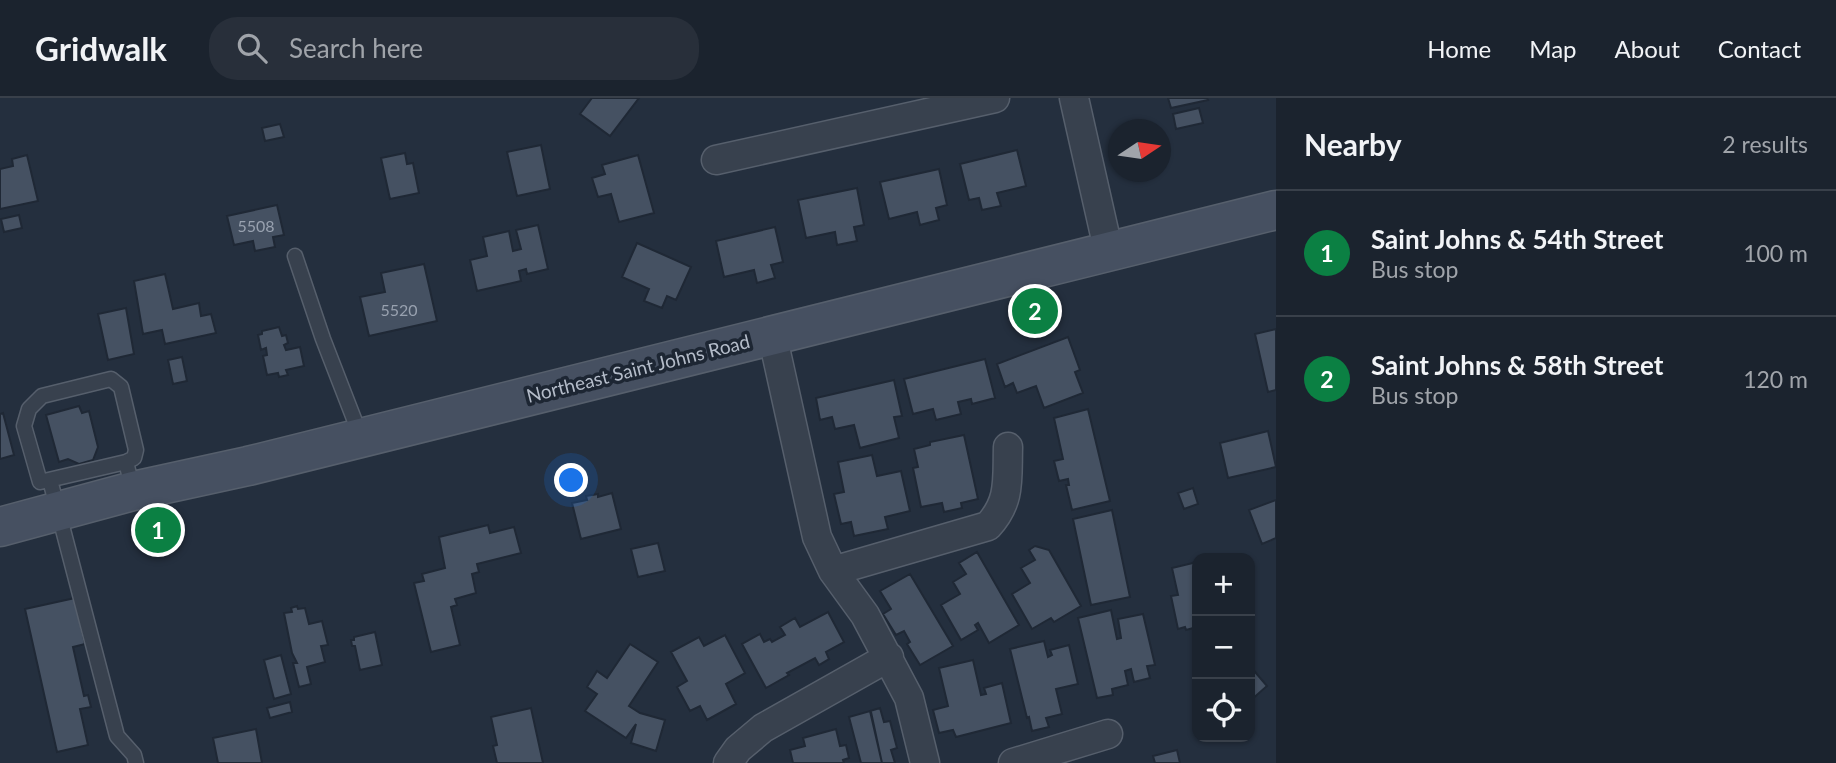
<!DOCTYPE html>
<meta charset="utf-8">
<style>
body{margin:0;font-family:Lato,sans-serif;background:#282f3a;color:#f1f3f6}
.controls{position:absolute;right:21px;bottom:21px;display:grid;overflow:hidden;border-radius:14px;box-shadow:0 2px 5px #0004}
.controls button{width:63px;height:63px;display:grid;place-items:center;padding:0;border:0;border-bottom:2px solid #39404a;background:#1b232e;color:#f1f3f6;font:35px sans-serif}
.compass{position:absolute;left:1108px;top:21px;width:63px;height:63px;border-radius:50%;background:#1b232e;box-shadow:0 2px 5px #0004;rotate:77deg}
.you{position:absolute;left:572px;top:383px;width:24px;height:24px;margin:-18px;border:5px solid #fff;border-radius:50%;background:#1a73e8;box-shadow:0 0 0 10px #1a73e833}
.badge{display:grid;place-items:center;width:46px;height:46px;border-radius:50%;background:#0b8043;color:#fff;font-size:23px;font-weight:700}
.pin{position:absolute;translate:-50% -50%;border:4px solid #fff;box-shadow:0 2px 7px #0006}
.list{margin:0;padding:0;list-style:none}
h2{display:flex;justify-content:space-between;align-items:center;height:91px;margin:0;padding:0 28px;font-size:30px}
h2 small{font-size:23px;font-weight:400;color:#a0a4aa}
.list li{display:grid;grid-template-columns:46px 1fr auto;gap:21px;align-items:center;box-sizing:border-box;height:126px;padding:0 28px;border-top:2px solid #39404a}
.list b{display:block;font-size:26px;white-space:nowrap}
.list p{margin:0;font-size:23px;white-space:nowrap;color:#a0a4aa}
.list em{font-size:23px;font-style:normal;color:#a0a4aa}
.icon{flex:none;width:38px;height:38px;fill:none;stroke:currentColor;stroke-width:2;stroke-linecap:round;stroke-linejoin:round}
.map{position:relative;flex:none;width:1276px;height:665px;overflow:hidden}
header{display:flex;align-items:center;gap:42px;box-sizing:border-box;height:98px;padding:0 35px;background:#1b232e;border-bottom:2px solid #39404a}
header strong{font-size:33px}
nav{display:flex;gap:38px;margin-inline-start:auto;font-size:24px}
.search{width:490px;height:63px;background:#282f3a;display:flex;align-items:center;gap:18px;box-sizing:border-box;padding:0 24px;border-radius:28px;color:#a0a4aa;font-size:26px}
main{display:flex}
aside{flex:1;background:#1b232e}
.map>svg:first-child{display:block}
</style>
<header>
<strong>Gridwalk</strong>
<div class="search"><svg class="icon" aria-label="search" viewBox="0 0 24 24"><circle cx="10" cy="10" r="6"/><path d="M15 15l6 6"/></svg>Search here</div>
<nav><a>Home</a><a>Map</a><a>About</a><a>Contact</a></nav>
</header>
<main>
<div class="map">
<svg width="1276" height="665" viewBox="0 0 1276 665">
<rect width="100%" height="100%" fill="#242f3e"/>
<!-- building -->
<path fill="#455162" stroke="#1f2835" stroke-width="2" d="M 592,0 L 639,0 L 610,38 L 580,16 Z
M 1168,0 L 1207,0 L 1208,2 L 1171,10 Z
M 1199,10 L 1203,25 L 1176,31 L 1173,16 Z
M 280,26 L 284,39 L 265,43 L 262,30 Z
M 541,47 L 550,91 L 517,98 L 507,54 Z
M 1017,52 L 1026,88 L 997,95 L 1001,108 L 982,112 L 979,100 L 969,102 L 960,66 Z
M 405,55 L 407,66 L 413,65 L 419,95 L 390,101 L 381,60 Z
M 27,57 L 38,103 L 0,111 L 0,71 L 13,68 L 12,61 Z
M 638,57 L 654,115 L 619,124 L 611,96 L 598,99 L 592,80 L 605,76 L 602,67 Z
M 939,71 L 947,107 L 936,110 L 939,122 L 920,127 L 917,114 L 889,121 L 880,84 Z
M 857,90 L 864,127 L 854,129 L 857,143 L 837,147 L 835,134 L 806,140 L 798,102 Z
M 277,107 L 284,137 L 273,139 L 275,149 L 255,153 L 253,143 L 234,147 L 227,118 Z
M 19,117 L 22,130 L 4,134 L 1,121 Z
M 538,127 L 548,171 L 527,176 L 526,171 L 519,173 L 521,183 L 477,193 L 470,162 L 487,158 L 483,139 L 509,133 L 513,153 L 521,151 L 516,132 Z
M 775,129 L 783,164 L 771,167 L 775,180 L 757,185 L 754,172 L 724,179 L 716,143 Z
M 637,145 L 691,169 L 676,202 L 667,198 L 662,210 L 644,203 L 649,191 L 622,179 Z
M 424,166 L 437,223 L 369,238 L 360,199 L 385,194 L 381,175 Z
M 165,176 L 173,211 L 199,205 L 201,218 L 211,216 L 216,235 L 165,246 L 162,232 L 143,236 L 134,183 Z
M 126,210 L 134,256 L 108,262 L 98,216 Z
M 279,229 L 282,238 L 286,237 L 288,245 L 284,247 L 286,252 L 300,249 L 304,268 L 286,272 L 288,277 L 279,279 L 278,275 L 267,277 L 263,258 L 267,257 L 266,250 L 261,252 L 258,237 L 262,236 L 262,233 Z
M 1276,231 L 1276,292 L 1268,294 L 1255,236 Z
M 1068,239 L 1080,272 L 1075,274 L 1083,295 L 1044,310 L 1036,288 L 1017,295 L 1013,285 L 1005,289 L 997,266 Z
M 182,259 L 187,283 L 173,286 L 168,262 Z
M 985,261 L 995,300 L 972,306 L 971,301 L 958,304 L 961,316 L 936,322 L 933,311 L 913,316 L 904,281 Z
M 894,282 L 902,318 L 894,319 L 899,340 L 860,350 L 854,327 L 835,331 L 832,319 L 820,322 L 816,300 Z
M 79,308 L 82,315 L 89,313 L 98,349 L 93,362 L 79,366 L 68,361 L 59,364 L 46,317 Z
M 1088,311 L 1110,403 L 1072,412 L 1066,387 L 1069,387 L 1068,381 L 1059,383 L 1054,363 L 1063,361 L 1054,320 Z
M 3,315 L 14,357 L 0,361 L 0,316 Z
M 1268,333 L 1276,369 L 1228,380 L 1220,345 Z
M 964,337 L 978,401 L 961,405 L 962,410 L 944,414 L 942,405 L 921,409 L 913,370 L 918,369 L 914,351 L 930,347 L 930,344 Z
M 872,357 L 877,378 L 901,373 L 910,413 L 885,419 L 888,431 L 854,438 L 851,424 L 841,426 L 834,396 L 844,394 L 838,364 Z
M 1193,390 L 1198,406 L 1184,411 L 1178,395 Z
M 612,395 L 621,431 L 581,441 L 572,405 L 587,402 L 586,398 L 598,396 L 598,399 Z
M 1276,402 L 1276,440 L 1262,446 L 1249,412 Z
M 1112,412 L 1130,499 L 1091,507 L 1073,421 Z
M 488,427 L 490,435 L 514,429 L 521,455 L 477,466 L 479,474 L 472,476 L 476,495 L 455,501 L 457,507 L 451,509 L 460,547 L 431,554 L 414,485 L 424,483 L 422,476 L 445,470 L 439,439 Z
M 658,445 L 665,473 L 638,479 L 631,451 Z
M 1035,448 L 1049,452 L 1081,508 L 1054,524 L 1051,520 L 1032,531 L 1012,496 L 1030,485 L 1021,470 L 1035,462 L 1029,452 Z
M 977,454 L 1019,527 L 989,545 L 978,525 L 975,527 L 978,532 L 961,542 L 941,507 L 960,496 L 953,484 L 966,476 L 959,465 Z
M 1197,464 L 1197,529 L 1186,532 L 1185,529 L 1178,531 L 1171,498 L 1178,497 L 1172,470 Z
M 910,476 L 953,548 L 920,567 L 907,546 L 910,544 L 904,533 L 896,537 L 883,516 L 891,511 L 880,493 Z
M 75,500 L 85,546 L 73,549 L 84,598 L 88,597 L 91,609 L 80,611 L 88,647 L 57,654 L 25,511 Z
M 297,508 L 298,511 L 305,510 L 309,526 L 322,523 L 328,547 L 321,548 L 325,564 L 307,569 L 311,586 L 299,589 L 293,565 L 297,565 L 292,555 L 284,515 L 292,514 L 291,510 Z
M 1111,512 L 1117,541 L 1121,540 L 1118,521 L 1143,516 L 1155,567 L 1147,568 L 1150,580 L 1134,584 L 1131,571 L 1125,573 L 1128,587 L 1112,591 L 1113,597 L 1097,600 L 1078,520 Z
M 828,514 L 844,544 L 826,554 L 829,561 L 819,567 L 815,560 L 787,575 L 789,577 L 766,590 L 742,546 L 760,536 L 764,544 L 770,541 L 772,544 L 785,537 L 780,529 L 795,520 L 800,529 Z
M 375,534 L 382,567 L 360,572 L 355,548 L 352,548 L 351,542 L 354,542 L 354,539 Z
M 725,537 L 745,575 L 726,586 L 736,606 L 707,622 L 700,608 L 690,613 L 677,589 L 687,583 L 671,554 L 699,539 L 704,548 Z
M 1044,543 L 1048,559 L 1052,557 L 1050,552 L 1069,547 L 1078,586 L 1056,591 L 1062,616 L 1046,620 L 1049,629 L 1032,633 L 1029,619 L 1027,620 L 1010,551 Z
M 630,546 L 658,564 L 629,608 L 640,615 L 665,622 L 656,653 L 631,645 L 636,626 L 626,640 L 585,613 L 597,596 L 587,589 L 597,573 L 607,580 Z
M 281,557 L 291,596 L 274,601 L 264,562 Z
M 973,562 L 981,597 L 986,596 L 984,590 L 1002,585 L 1011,625 L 956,639 L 953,632 L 939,635 L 933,612 L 948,608 L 939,570 Z
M 1250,568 L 1267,588 L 1250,603 Z
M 290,604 L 292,614 L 270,620 L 267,610 Z
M 531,610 L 543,665 L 497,665 L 493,648 L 497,647 L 491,619 Z
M 880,610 L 884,624 L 890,623 L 897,650 L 891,652 L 895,665 L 882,665 L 870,613 Z
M 870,613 L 871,614 L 882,665 L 861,665 L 849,619 Z
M 256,631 L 262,665 L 218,665 L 213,640 Z
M 836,631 L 840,648 L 846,647 L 849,660 L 843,662 L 844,665 L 793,665 L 790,652 L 805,648 L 803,640 Z
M 1177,652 L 1180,665 L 1155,665 L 1153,658 Z"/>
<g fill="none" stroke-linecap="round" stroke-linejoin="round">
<!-- lane casing -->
<g stroke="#565f6c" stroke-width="17">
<path id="lane" d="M 295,158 L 323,241 L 361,339
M 126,364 L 40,384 L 24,328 L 29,311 L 42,298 L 111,281 L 121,289 L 136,352 L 134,360 L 126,364 L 133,392
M 50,382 L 117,638 L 134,657 L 136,665"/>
</g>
<!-- street casing -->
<g stroke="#565f6c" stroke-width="31">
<path id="street" d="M 1074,0 L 1109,155
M 716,62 L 995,0
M 772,236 L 817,439 L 833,473 L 865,517 L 909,600 L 925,665
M 833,473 L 988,428 C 1011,403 1007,382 1008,349
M 728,665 L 738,651 L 763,630 L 889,559
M 1013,665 L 1108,636"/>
</g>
<!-- secondary casing -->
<g stroke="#565f6c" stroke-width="41">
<path id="secondary" d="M 0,429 L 133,393 L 248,368 L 1276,112"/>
</g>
<!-- lane -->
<use href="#lane" stroke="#38414e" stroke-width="14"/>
<!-- street -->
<use href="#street" stroke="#38414e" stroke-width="28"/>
<!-- secondary -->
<use href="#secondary" stroke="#465061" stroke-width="38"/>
</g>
<g text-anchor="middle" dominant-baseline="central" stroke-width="7" stroke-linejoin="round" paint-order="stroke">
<!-- number labels -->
<g font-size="16" fill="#98a1af">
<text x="256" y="127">5508</text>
<text x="399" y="211">5520</text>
</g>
<!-- street labels -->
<g font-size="19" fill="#b4bcc9" stroke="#1d2633">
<text transform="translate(638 270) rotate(-14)">Northeast Saint Johns Road</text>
</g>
</g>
</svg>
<div class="controls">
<button>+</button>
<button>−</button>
<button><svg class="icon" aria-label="locate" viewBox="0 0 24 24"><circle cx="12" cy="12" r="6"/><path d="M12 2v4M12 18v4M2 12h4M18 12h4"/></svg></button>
</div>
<svg class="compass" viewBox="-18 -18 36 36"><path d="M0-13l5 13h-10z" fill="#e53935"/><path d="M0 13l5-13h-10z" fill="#a0a4aa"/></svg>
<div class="you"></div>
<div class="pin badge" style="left:158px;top:432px">1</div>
<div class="pin badge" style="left:1035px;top:213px">2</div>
</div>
<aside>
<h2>Nearby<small>2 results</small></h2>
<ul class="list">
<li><span class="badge">1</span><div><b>Saint Johns &amp; 54th Street</b><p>Bus stop</p></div><em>100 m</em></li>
<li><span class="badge">2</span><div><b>Saint Johns &amp; 58th Street</b><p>Bus stop</p></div><em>120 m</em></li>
</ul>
</aside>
</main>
